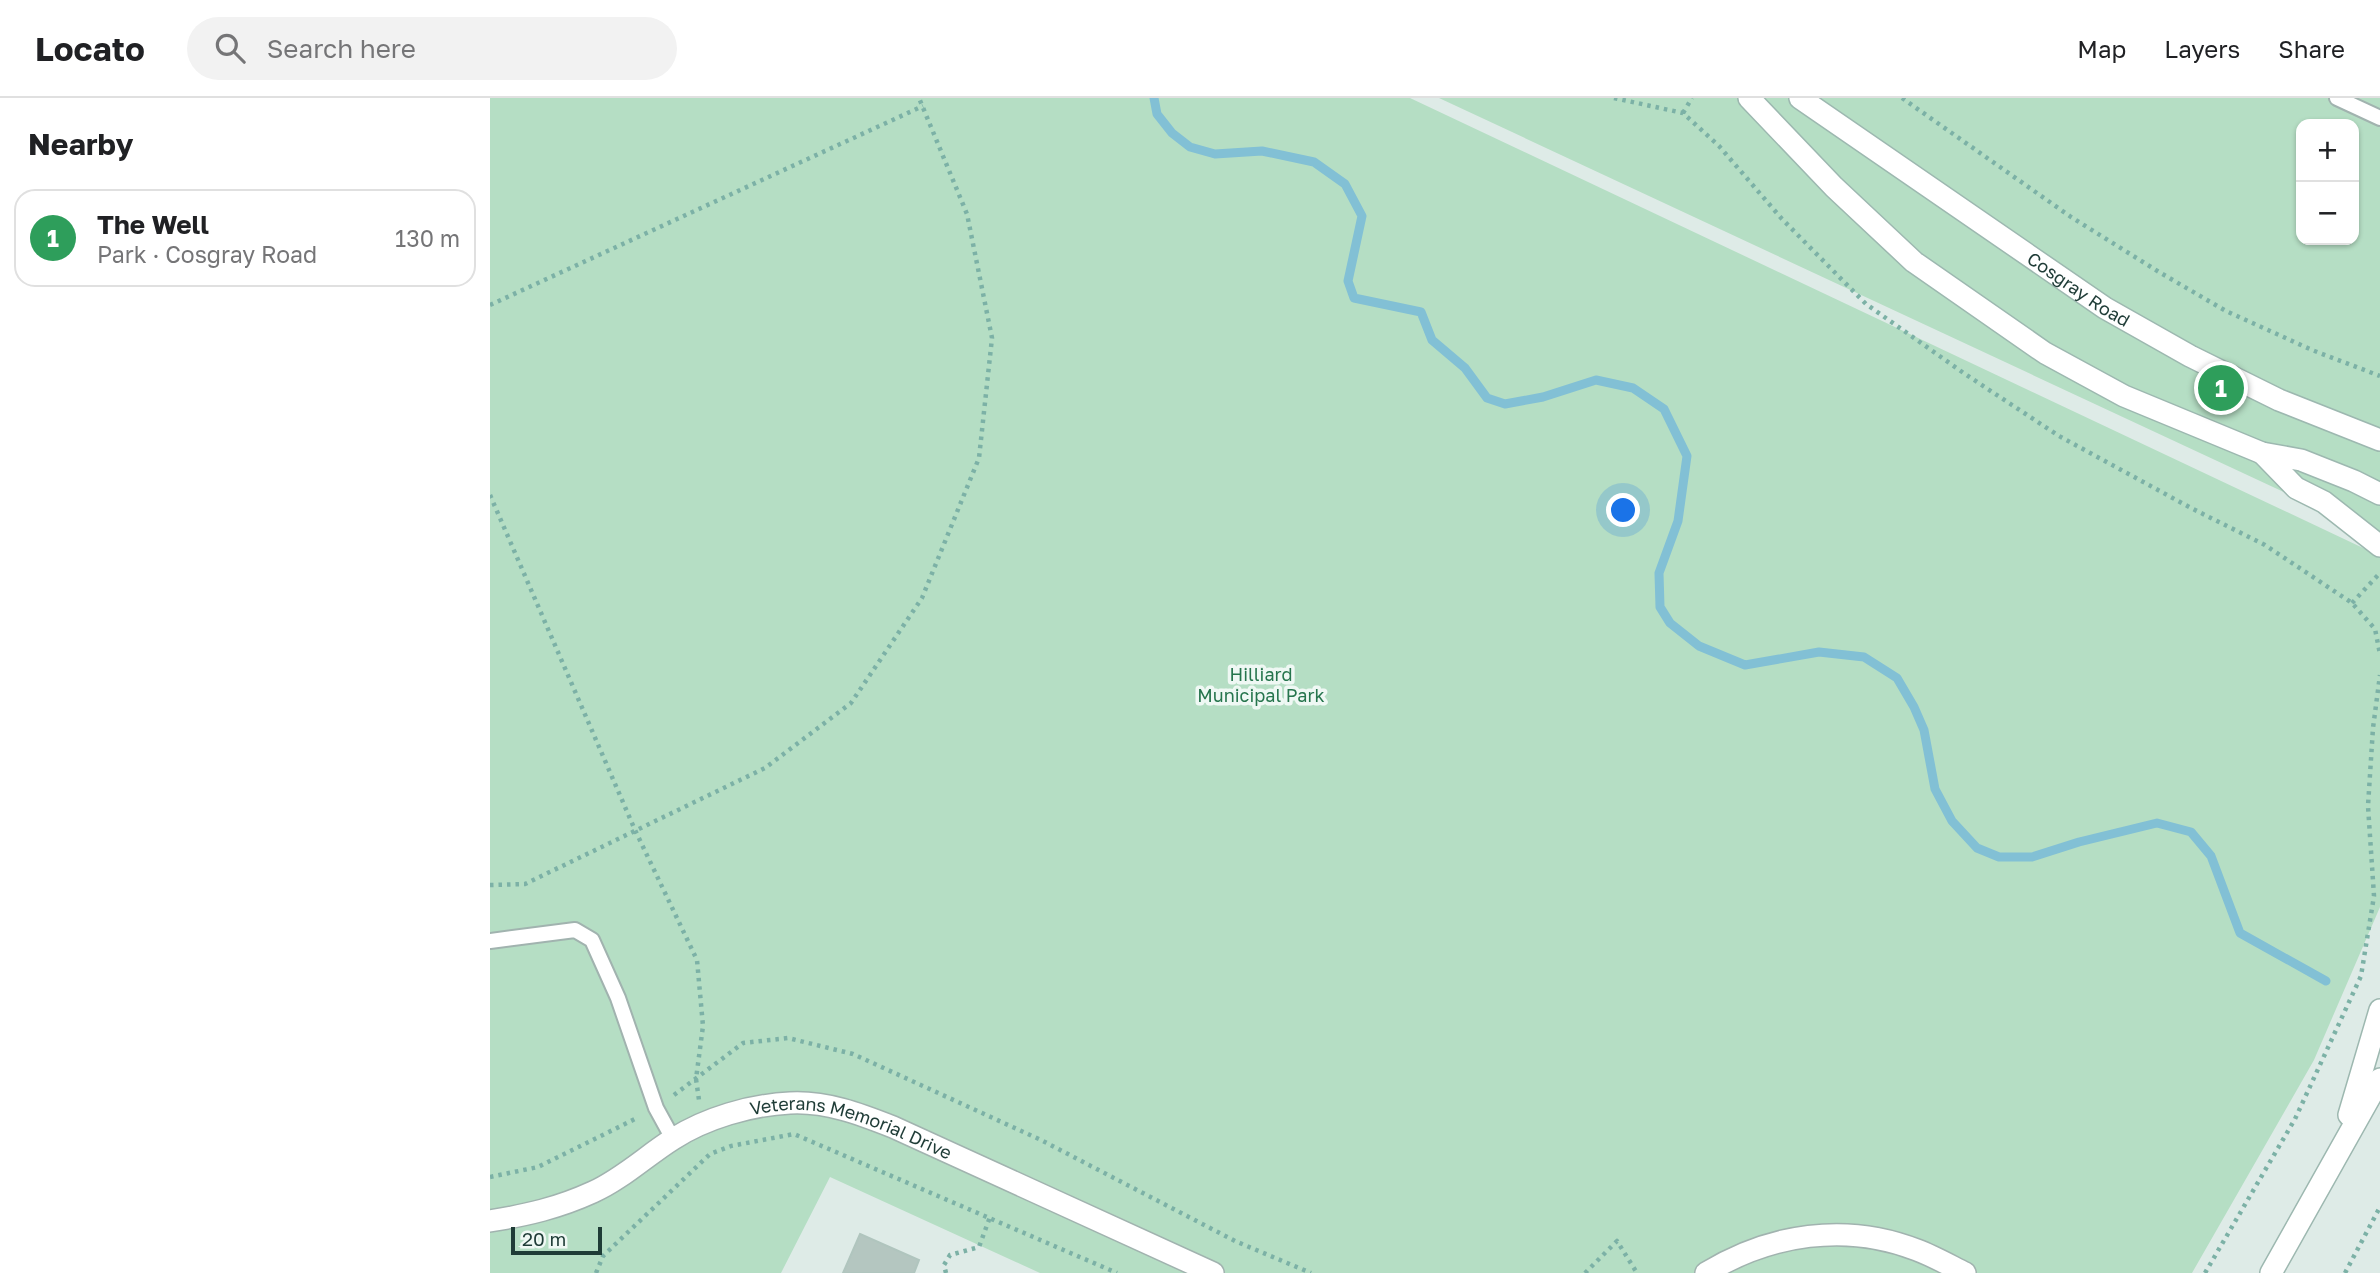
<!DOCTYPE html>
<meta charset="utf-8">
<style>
body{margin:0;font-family:"Golos Text",sans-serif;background:#f2f2f2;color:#202124}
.controls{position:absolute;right:21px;top:21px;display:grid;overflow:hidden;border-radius:14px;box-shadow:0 2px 5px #0004}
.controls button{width:63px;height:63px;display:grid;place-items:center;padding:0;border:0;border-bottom:2px solid #e0e0e0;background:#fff;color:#202124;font:35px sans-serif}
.scale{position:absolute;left:21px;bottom:18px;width:91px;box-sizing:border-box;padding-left:7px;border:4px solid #1f3c37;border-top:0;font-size:19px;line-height:24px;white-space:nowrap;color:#1f3c37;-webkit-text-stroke:5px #eff8f4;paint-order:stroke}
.you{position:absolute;left:1134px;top:413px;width:24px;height:24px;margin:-18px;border:5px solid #fff;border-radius:50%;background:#1a73e8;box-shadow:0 0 0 10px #1a73e833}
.badge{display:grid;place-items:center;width:46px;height:46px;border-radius:50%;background:#111827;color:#fff;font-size:23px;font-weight:700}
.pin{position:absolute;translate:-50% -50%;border:4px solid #fff;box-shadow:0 2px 7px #0006}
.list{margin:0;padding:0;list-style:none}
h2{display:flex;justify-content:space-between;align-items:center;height:91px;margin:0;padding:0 28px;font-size:30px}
h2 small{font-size:23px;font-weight:400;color:#757577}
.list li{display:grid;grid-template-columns:46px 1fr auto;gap:21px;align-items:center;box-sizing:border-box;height:98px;margin:0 14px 14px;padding:0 14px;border:2px solid #e0e0e0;border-radius:21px}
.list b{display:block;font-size:26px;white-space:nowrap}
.list p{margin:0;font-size:23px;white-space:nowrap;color:#757577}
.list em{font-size:23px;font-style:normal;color:#757577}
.icon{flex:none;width:38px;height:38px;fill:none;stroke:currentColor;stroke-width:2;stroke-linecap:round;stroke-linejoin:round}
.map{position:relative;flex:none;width:1890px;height:1175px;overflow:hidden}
header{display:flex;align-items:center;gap:42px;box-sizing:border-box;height:98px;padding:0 35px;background:#fff;border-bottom:2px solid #e0e0e0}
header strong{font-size:33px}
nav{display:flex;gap:38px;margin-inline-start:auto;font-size:24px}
.search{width:490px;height:63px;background:#f2f2f2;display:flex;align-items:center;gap:18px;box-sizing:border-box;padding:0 24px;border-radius:38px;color:#757577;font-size:26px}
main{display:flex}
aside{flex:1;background:#fff}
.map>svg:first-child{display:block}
</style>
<header>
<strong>Locato</strong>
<div class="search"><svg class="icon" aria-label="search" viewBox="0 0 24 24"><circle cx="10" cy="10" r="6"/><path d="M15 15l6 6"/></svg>Search here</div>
<nav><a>Map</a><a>Layers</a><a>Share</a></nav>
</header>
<main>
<aside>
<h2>Nearby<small></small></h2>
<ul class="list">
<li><span class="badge" style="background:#2e9e5b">1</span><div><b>The Well</b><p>Park · Cosgray Road</p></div><em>130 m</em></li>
</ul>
</aside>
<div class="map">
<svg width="1890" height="1175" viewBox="0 0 1890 1175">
<rect width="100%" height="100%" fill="#deebe7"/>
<!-- green -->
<path fill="#b5dec4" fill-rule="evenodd" d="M 0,0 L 920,0 L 1890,458 L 1890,809 L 1824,962 L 1702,1175 L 550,1175 L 340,1079 L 291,1175 L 0,1175 Z
M 949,0 L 1890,0 L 1890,439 ZM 1811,26 L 1864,26 L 1864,142 L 1811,142 Z"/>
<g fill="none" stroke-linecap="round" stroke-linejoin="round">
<!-- stream -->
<path stroke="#82c0d5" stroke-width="9" d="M 664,0 L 667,16 L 682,35 L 700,49 L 725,56 L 772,53 L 824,64 L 855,86 L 872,118 L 858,183 L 864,200 L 931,214 L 942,242 L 975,270 L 997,300 L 1015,306 L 1053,299 L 1106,282 L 1143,290 L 1174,311 L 1197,358 L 1188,423 L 1169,475 L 1170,509 L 1180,525 L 1209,548 L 1255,567 L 1329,554 L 1374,559 L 1407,580 L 1424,609 L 1434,632 L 1445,691 L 1462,723 L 1487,750 L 1509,759 L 1542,759 L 1589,744 L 1667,725 L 1701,734 L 1721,758 L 1750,835 L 1836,883"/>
</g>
<!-- building -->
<path fill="#b4c6c0" stroke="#b0c5be" stroke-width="2" d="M 370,1136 L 429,1162 L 424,1175 L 353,1175 Z"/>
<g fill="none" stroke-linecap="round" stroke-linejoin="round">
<!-- lane casing -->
<g stroke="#a1b3af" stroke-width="18">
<path id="lane" d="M 1847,0 L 1890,20
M 0,843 L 85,832 L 102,842 L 128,900 L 166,1010 L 183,1041"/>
</g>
<!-- street casing -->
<g stroke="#a1b3af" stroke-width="24">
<g id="street">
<path id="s1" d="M 0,1123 C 37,1117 68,1110 103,1094 C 132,1081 156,1058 183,1041 C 216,1020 260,1007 300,1005 C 336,1003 370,1016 403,1029 L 723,1175"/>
<path d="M 1216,1175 C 1280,1136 1356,1124 1427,1152 C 1443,1158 1459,1167 1475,1175"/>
</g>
</g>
<!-- secondary casing -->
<g stroke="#9db8b0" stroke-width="24">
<g id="secondary">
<path d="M 1259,0 L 1344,89 L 1424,164 L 1555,255 L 1634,298 L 1772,355 L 1811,362 L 1864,383 L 1890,396"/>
<path id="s2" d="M 1310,0 L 1615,210 L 1700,258 L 1789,302 L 1890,342"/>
<path d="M 1772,355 L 1806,390 L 1834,404 L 1890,448"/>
<path d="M 1859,1017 L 1890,912"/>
<path d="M 1781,1175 L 1890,981"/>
</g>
</g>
<!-- path -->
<path stroke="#7cb1a6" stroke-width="4.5" stroke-dasharray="3.5 5" stroke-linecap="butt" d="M 1124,0 L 1193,15 L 1229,48 L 1292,121 L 1376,206 L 1475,276 L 1569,338 L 1701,410 L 1775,447 L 1862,505 L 1885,531 L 1890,556
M 1412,0 L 1581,119 L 1669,174 L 1736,213 L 1822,252 L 1890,278
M 1193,15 L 1202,0
M 0,207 L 433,8
M 0,397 L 145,732 L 207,862 L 213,928 L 206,981 L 209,1002
M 1862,505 L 1890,475
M 0,787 L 35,786 L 275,670 L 361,605 L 432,500 L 489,360 L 502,240 L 477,116 L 429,0
M 184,997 L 253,945 L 298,940 L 363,956 L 551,1042 L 745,1143 L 821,1175
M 0,1079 L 48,1069 L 147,1020
M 106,1175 L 113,1158 L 220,1056 L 241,1048 L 304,1036 L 627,1175
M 456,1175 L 454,1167 L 460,1157 L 489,1149 L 500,1119
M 1095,1175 L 1127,1143 L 1147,1175
M 1715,1175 L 1805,1021 L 1871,878 L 1884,798 L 1878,708 L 1883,630 L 1890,577
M 1855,1175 L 1890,1109"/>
<!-- lane -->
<use href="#lane" stroke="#fff" stroke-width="14"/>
<!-- street -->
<use href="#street" stroke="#fff" stroke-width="21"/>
<!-- secondary -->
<use href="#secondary" stroke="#fff" stroke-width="21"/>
</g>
<g text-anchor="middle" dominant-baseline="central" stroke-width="7" stroke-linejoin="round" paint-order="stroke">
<!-- street labels -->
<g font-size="18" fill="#1f3c37" stroke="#eff8f4">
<text stroke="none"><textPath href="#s2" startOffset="338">Cosgray Road</textPath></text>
<text stroke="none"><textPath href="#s1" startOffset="392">Veterans Memorial Drive</textPath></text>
</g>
<!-- park labels -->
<g font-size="18" fill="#26754d" stroke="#eff8f4">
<text x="771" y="576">Hilliard<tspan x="771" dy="21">Municipal Park</tspan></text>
</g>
</g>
</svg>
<div class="controls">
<button>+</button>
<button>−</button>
</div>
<div class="scale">20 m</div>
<div class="you"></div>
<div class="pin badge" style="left:1731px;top:290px;background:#2e9e5b">1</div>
</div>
</main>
